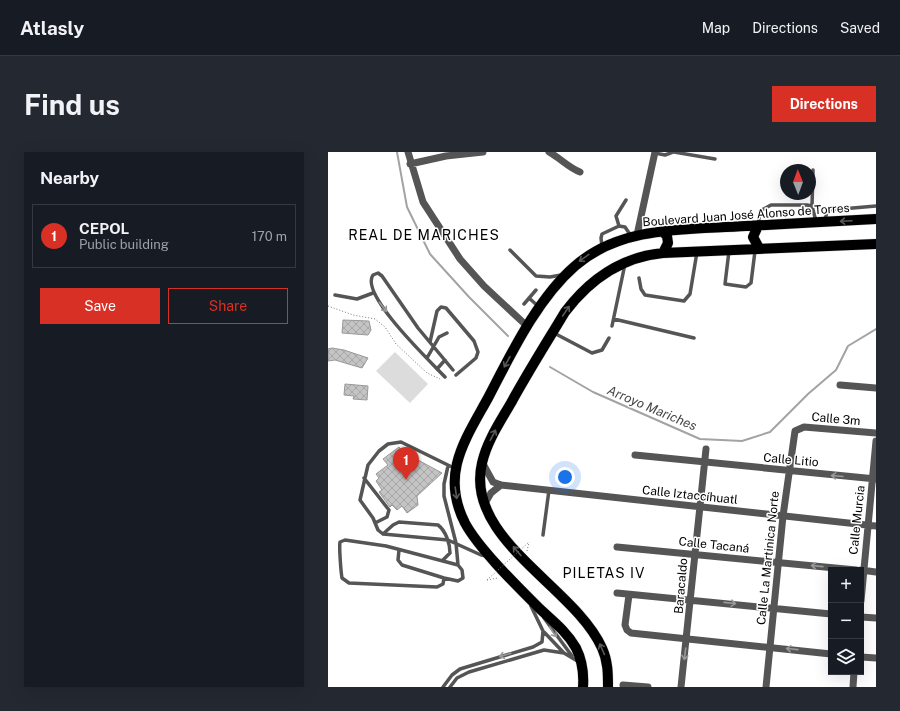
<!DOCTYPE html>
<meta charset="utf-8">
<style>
body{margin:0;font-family:"Public Sans",sans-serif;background:#242831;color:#f1f3f6}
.controls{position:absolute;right:12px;bottom:12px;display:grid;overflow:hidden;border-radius:0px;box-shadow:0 4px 16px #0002}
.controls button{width:36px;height:36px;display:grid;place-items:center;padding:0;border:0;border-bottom:1px solid #363941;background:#171b24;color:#f1f3f6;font:20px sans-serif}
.compass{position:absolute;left:452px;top:12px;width:36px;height:36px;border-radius:50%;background:#171b24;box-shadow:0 4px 16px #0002;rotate:359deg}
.you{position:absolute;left:237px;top:325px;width:14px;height:14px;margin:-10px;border:3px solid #fff;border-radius:50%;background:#1a73e8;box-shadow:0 0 0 6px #1a73e833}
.badge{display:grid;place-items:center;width:26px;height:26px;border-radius:50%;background:#d93025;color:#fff;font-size:13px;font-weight:700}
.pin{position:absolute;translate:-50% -33px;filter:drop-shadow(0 1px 2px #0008)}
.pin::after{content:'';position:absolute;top:21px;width:14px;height:12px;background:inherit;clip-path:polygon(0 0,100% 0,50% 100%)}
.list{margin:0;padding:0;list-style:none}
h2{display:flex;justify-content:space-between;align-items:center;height:52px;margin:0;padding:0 16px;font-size:17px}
h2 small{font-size:13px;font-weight:400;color:#9ea1a6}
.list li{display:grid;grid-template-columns:26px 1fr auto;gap:12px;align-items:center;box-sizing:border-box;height:64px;margin:0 8px 8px;padding:0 8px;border:1px solid #363941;border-radius:0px}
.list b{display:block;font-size:15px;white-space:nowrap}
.list p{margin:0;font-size:13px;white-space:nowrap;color:#9ea1a6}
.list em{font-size:13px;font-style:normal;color:#9ea1a6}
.actions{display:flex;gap:8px;padding:12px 16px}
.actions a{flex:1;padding:9px 0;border:1px solid #d93025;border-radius:0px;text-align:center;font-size:14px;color:#d93025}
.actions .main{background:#d93025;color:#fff}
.icon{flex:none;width:22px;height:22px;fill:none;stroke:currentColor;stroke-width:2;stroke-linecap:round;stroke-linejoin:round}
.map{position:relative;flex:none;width:548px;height:535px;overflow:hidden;border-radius:0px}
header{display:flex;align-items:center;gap:24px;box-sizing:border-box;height:56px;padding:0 20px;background:#171b24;border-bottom:1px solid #363941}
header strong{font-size:19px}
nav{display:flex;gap:22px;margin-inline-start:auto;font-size:14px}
.intro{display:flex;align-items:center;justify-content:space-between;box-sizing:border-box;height:96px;padding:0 24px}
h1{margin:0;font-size:28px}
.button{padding:10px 18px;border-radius:0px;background:#d93025;color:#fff;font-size:14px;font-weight:700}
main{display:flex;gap:24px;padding:0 24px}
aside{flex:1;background:#171b24;border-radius:0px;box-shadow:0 4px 16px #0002}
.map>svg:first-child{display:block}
</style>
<header>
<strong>Atlasly</strong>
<nav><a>Map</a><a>Directions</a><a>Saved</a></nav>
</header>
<div class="intro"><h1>Find us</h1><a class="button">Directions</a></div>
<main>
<aside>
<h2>Nearby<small></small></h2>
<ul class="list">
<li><span class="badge">1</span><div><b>CEPOL</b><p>Public building</p></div><em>170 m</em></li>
</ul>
<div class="actions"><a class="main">Save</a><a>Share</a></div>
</aside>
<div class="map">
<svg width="548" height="535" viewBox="0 0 548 535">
<defs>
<pattern id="building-cross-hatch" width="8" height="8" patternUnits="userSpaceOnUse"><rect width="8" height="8" fill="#c4c4c4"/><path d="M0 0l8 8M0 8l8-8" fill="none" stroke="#a7a7a7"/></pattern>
</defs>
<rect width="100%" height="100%" fill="#fff"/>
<!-- grass -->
<path fill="#dcdcdc" d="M 67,200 L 100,232 L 82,251 L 48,219 Z"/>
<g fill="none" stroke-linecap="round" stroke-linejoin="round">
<!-- stream -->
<path stroke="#a3a3a3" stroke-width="2" d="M 69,0 L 79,55 L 102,102 L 141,145 L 180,184
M 222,215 L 265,240 L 372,287 L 414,289 L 442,280 L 480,242 L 508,218 L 520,194 L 548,177"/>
</g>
<!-- building -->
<path fill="url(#building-cross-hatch)" stroke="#999" d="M 15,168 L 41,169 L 43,178 L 40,183 L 14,181 Z
M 4,196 L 16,198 L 40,206 L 34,216 L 7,208 L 0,209 L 0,197 Z
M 17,232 L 40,234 L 39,248 L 25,247 L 26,244 L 16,243 Z
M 71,295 L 79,305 L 74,308 L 79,316 L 90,308 L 114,321 L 89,344 L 90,353 L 79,361 L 74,354 L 69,358 L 64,353 L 62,355 L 51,340 L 54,338 L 48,329 L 51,326 L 48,322 L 60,313 L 55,307 Z"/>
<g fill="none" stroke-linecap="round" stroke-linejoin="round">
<!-- primary casing -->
<g stroke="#dbdbdb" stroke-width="11">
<path id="primary" d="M 430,74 L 425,85 L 431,96
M 334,79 L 339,84 L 340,91 L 335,101
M 255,535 C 256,521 254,508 248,496 C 239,480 225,469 212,457 C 190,435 151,397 137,371 C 112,322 137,288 160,246 C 183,202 209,147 247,114 C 294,73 360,78 418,74 C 461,72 505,69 548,67
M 280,535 C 280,522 280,509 274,496 C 247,435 136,387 154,311 C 159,289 172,270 183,251 C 200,220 219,190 237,160 C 262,127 293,105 335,101 L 548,92"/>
</g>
<!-- path -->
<path stroke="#777" stroke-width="1" stroke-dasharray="1 2" stroke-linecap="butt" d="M 0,154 L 25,163 L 47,167 L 57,175 L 68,192 L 99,221 L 112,227
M 199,399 L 201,390
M 159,428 L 170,426"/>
<!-- lane -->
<path stroke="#555" stroke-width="3.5" d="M 346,0 L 387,7
M 327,1 L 337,3 L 345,0
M 484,54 L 485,18
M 496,69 L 499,61 L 502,58 L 548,54
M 430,73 L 432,59 L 443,53 L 479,53 L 484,54 L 488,69
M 291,74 L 288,64 L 298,48
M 274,94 L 273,86 L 274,82 L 291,74 L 297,75 L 303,84
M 182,98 L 208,124 L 222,125 L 233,123
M 401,99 L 397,132 L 418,135 L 423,131 L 427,99
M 311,126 L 313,137 L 317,143 L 356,149 L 362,142 L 369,100
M 7,143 L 29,147 L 45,141
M 201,146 L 211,155
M 196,152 L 208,138
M 286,167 L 366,186
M 284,174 L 297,112
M 226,181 L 264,201 L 274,198 L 281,186
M 102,190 L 109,159 L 113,155 L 118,156 L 146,189 L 150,200 L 148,206 L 128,223
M 99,206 L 111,185 L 119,181
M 109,217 L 117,208
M 117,225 C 103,210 31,142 45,123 L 50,121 L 54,124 L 90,176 L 125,218
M 120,314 L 116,332 L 116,344 L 128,391 L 130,413
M 126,316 L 73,290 L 60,292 L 51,299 L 40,313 L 32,348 L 45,366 L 50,378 L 55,382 L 120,388 L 153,403 L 159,404
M 36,326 L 61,358 L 59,365 L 47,371
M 55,382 L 65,373 L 71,370 L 110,373 C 118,379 122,392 122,401 L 115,408
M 215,383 L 221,338
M 71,398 L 70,408 L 74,413 L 116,426 L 130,429 L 135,426 L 134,418 L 130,413 L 58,394 L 17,388 L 12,390 C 11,395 13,421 14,426 L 21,431 L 109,435 L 115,432 L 116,426
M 216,466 L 244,504
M 216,480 L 235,500
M 115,535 L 124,523 L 132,517 L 205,495 L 214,490 L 215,479 L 203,454
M 122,535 L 129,526 L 141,520 L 216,498 L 236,501 L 251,510"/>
<!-- street -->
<path stroke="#555" stroke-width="7" d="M 80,0 L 95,50 L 132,107 L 156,134 L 200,175
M 221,0 C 232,6 241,16 252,20
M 82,12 L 118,4 L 155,0
M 309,83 L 327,0
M 512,233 L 548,236
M 307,303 L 548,327
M 154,310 L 165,330 L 173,333 L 548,374
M 156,353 L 163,341 L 173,333
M 289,395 L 528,418
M 533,418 L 548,420
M 289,441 L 503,462
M 301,443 L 297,473 L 299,478 L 303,481 L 503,502
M 533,449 L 548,289
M 533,465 L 548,466
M 533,505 L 548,506
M 295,533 L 320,535
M 353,535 L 378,297
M 438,535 L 455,364 L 467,279 L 476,275 L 548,281
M 525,535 L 526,520"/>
<!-- primary -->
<use href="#primary" stroke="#000" stroke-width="10"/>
<!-- path-bridge -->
<path stroke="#777" stroke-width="1" stroke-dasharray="1 2" stroke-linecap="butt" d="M 159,428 L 201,390"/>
</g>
<!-- one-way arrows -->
<defs><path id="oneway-shaft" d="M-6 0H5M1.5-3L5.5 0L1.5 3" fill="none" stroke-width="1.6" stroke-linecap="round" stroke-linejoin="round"/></defs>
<g stroke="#595959">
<use href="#oneway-shaft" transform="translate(518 69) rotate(177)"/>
<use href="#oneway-shaft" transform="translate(256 106) rotate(144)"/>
<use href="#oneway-shaft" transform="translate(238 159) rotate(-56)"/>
<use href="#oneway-shaft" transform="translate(179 210) rotate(119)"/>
<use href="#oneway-shaft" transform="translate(165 283) rotate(-63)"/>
<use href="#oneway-shaft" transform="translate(128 341) rotate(82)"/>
<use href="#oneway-shaft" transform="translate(189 399) rotate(-131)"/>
<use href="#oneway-shaft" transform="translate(274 497) rotate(-114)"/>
</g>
<g stroke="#999">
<use href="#oneway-shaft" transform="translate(55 155) rotate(52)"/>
<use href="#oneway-shaft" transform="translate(509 324) rotate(-175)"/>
<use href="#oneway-shaft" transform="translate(489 414) rotate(-174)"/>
<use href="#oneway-shaft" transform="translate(402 451) rotate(6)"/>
<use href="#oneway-shaft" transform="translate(225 480) rotate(55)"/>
<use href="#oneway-shaft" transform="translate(464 497) rotate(-174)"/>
<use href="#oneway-shaft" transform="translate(357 502) rotate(97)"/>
<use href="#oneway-shaft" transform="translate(177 503) rotate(163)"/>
</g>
<g text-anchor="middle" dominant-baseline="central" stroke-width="3" stroke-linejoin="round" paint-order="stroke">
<!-- street labels -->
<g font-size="12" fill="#000" stroke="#fff">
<text transform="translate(418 63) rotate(-4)">Boulevard Juan José Alonso de Torres</text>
<text transform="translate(508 267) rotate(5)">Calle 3m</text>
<text transform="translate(463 308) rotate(5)">Calle Litio</text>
<text transform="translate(362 343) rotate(6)">Calle Iztaccíhuatl</text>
<text transform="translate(529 368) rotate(-84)">Calle Murcia</text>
<text transform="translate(386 393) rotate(6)">Calle Tacaná</text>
<text transform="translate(440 406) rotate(-84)">Calle La Martinica Norte</text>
<text transform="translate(353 434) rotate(-85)">Baracaldo</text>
</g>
<!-- water labels -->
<g font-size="13" font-style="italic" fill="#444" stroke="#fff">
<text transform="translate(324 256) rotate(23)">Arroyo Mariches</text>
</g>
<!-- quarter labels -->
<g font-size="14" letter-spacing="1" fill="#000" stroke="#fff">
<text x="96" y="83">REAL DE MARICHES</text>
<text x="276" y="421">PILETAS IV</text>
</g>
</g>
</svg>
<div class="controls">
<button>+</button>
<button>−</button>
<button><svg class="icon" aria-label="layers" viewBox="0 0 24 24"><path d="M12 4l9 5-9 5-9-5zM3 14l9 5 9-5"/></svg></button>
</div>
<svg class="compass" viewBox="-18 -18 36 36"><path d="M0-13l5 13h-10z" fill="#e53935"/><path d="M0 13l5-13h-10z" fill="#9ea1a6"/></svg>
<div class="you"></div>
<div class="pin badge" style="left:78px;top:328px">1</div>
</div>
</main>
